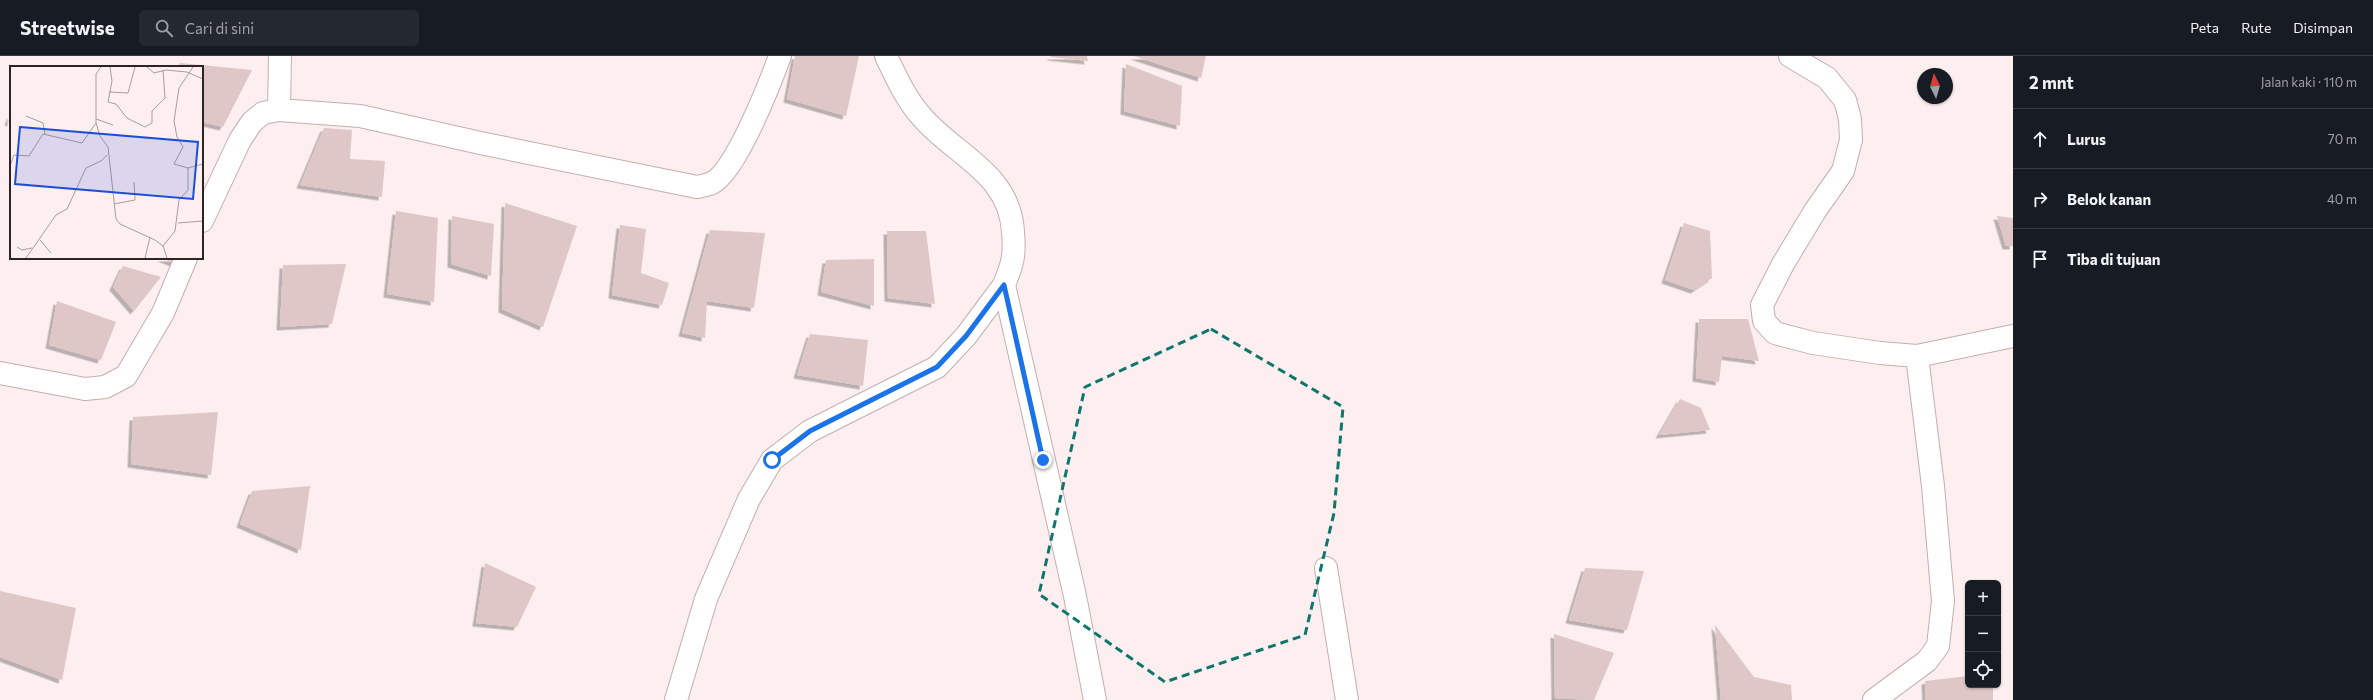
<!DOCTYPE html>
<html lang="id">
<meta charset="utf-8">
<style>
body{margin:0;font-family:Commissioner,sans-serif;background:#242831;color:#f1f3f6}
.controls{position:absolute;right:12px;bottom:12px;display:grid;overflow:hidden;border-radius:6px;box-shadow:0 1px 3px #0004}
.controls button{width:36px;height:36px;display:grid;place-items:center;padding:0;border:0;border-bottom:1px solid #363941;background:#171b24;color:#f1f3f6;font:20px sans-serif}
.compass{position:absolute;left:1917px;top:12px;width:36px;height:36px;border-radius:50%;background:#171b24;box-shadow:0 1px 3px #0004;rotate:355deg}
.stop{position:absolute;width:12px;height:12px;margin:-9px;border:3px solid #1a73e8;border-radius:50%;background:#fff}
.stop.end{background:#1a73e8;border-color:#fff;box-shadow:0 1px 4px #0008}
.list{margin:0;padding:0;list-style:none}
h2{display:flex;justify-content:space-between;align-items:center;height:52px;margin:0;padding:0 16px;font-size:17px}
h2 small{font-size:13px;font-weight:400;color:#9ea1a6}
.list li{display:grid;grid-template-columns:26px 1fr auto;gap:12px;align-items:center;box-sizing:border-box;height:60px;padding:0 16px;border-top:1px solid #363941}
.list b{display:block;font-size:15px;white-space:nowrap}
.list em{font-size:13px;font-style:normal;color:#9ea1a6}
.icon{flex:none;width:22px;height:22px;fill:none;stroke:currentColor;stroke-width:2;stroke-linecap:round;stroke-linejoin:round}
.map{position:relative;flex:none;width:2013px;height:644px;overflow:hidden}
header{display:flex;align-items:center;gap:24px;box-sizing:border-box;height:56px;padding:0 20px;background:#171b24;border-bottom:1px solid #363941}
header strong{font-size:19px}
nav{display:flex;gap:22px;margin-inline-start:auto;font-size:14px}
.search{width:280px;height:36px;background:#242831;display:flex;align-items:center;gap:10px;box-sizing:border-box;padding:0 14px;border-radius:6px;color:#9ea1a6;font-size:15px}
main{display:flex}
aside{flex:1;background:#171b24}
.map>svg:first-child{display:block}
</style>
<header>
<strong>Streetwise</strong>
<div class="search"><svg class="icon" aria-label="search" viewBox="0 0 24 24"><circle cx="10" cy="10" r="6"/><path d="M15 15l6 6"/></svg>Cari di sini</div>
<nav><a>Peta</a><a>Rute</a><a>Disimpan</a></nav>
</header>
<main>
<div class="map">
<svg width="2013" height="644" viewBox="0 0 2013 644">
<defs>
<filter id="shadow"><feDropShadow dx="-3.5" dy="3.5" stdDeviation="0" flood-color="#0004"/></filter>
</defs>
<rect width="100%" height="100%" fill="#fdeeef"/>
<!-- building -->
<path fill="#dfc7c7" filter="url(#shadow)" d="M 795,0 L 859,0 L 846,60 L 787,43 Z
M 1051,0 L 1087,0 L 1088,5 L 1051,1 Z
M 1134,0 L 1206,0 L 1201,22 Z
M 180,7 L 252,14 L 223,71 L 202,66 L 202,11 L 178,11 Z
M 1126,8 L 1182,30 L 1180,70 L 1124,55 Z
M 11,58 L 11,67 L 8,66 Z
M 324,72 L 352,74 L 350,103 L 385,105 L 382,141 L 300,129 Z
M 505,147 L 577,170 L 543,271 L 502,253 Z
M 396,155 L 438,162 L 434,246 L 387,238 Z
M 452,160 L 494,168 L 491,220 L 451,208 Z
M 1997,160 L 2013,162 L 2013,190 L 2006,190 Z
M 1684,167 L 1710,175 L 1712,222 L 1694,234 L 1665,224 Z
M 620,169 L 646,173 L 641,217 L 669,227 L 662,249 L 612,239 Z
M 710,174 L 765,177 L 754,252 L 707,245 L 705,282 L 682,277 Z
M 887,175 L 926,175 L 935,248 L 888,242 Z
M 161,202 L 176,202 L 174,207 Z
M 874,203 L 874,250 L 821,236 L 826,204 Z
M 346,208 L 332,268 L 280,271 L 283,209 Z
M 123,210 L 161,221 L 134,255 L 113,231 Z
M 57,245 L 116,266 L 101,304 L 49,289 Z
M 1699,263 L 1748,263 L 1759,305 L 1722,300 L 1719,326 L 1696,322 Z
M 810,278 L 868,284 L 863,330 L 797,319 Z
M 1680,343 L 1701,352 L 1710,374 L 1659,379 Z
M 218,356 L 211,419 L 131,408 L 133,361 Z
M 310,430 L 301,494 L 240,468 L 252,435 Z
M 485,507 L 536,531 L 517,571 L 476,567 Z
M 1585,512 L 1644,515 L 1627,574 L 1569,564 Z
M 0,535 L 76,552 L 62,624 L 0,601 Z
M 1715,569 L 1754,621 L 1791,629 L 1792,644 L 1721,644 Z
M 1554,578 L 1614,597 L 1594,644 L 1555,642 Z
M 1968,620 L 1968,629 L 1993,629 L 1993,644 L 1926,644 L 1925,625 Z"/>
<g fill="none" stroke-linecap="round" stroke-linejoin="round">
<!-- minor casing -->
<g stroke="#c5aeae" stroke-width="24">
<path id="minor" d="M 886,0 C 896,21 906,43 921,60 C 955,100 1010,117 1013,176 C 1015,199 1013,207 1004,229 L 1075,540 L 1095,644
M 1790,0 L 1827,22 L 1845,44 L 1850,63 L 1851,84 L 1843,115 L 1815,155 L 1783,208 L 1762,249 L 1764,265 L 1775,277 L 1813,287 L 1880,297 L 1917,300 L 1933,430 L 1943,545 L 1938,590 L 1927,605 L 1874,644
M 279,54 L 280,0
M 202,165 L 240,84 L 252,66 L 263,57 L 279,54 L 360,60 L 485,88 L 697,131 C 701,130 707,129 712,127 C 736,115 770,27 780,0
M 1917,300 L 2013,280
M 0,317 L 85,333 L 105,331 L 126,320 L 163,257 L 186,202
M 1326,512 L 1347,644
M 676,644 L 706,543 L 749,443 L 772,404 L 810,375 L 937,311 L 966,280 L 1004,229"/>
</g>
<!-- minor -->
<use href="#minor" stroke="#fff" stroke-width="22"/>
</g>
<g fill="none" stroke-linecap="round" stroke-linejoin="round">
<!-- route -->
<path stroke="#1a73e8" stroke-width="5" d="M 772,404 L 810,375 L 937,311 L 966,280 L 1004,229 L 1043,404"/>
</g>
<!-- marked area -->
<path fill="none" stroke="#0f766e" stroke-width="3" stroke-dasharray="8 5" stroke-linejoin="round" d="M 1211,273 L 1343,351 L 1334,457 L 1305,579 L 1165,626 L 1039,538 L 1085,331 Z"/>
<!-- overview -->
<g transform="translate(10 10)">
<rect width="193" height="193" fill="#fdeeef"/>
<path fill="none" stroke="#a99d9d" stroke-width="1" d="M 91,1 L 86,8 L 86,57 L 90,70 L 98,81 L 106,153 L 110,158 L 145,174 L 153,180 L 157,192M 100,1 L 102,15 L 98,36 L 106,38 L 117,52 L 135,61 L 142,57 L 142,45 L 155,32 L 153,4M 137,1 L 144,7 L 156,4 L 177,6 L 193,13M 99,26 L 118,27 L 125,1M 16,50 L 33,57 L 35,68M 86,53 L 103,59M 0,100 L 4,89 L 19,90 L 33,68 L 72,77 L 86,57M 178,102 L 193,98M 104,138 L 125,134 L 124,116M 168,157 L 193,155M 30,174 L 41,187M 153,180 L 165,165 L 169,134 L 178,124 L 178,102 L 164,98 L 173,81 L 167,71 L 164,55 L 169,22 L 183,1M 7,181 L 12,184 L 22,182M 16,192 L 46,149 L 57,143 L 76,102 L 91,95 L 97,89M 135,192 L 140,171"/>
<path fill="#1d4ed8" fill-opacity="0.15" stroke="#1d4ed8" stroke-width="2" d="M 10,61 L 188,76 L 183,133 L 5,118 Z"/>
<rect width="193" height="193" fill="none" stroke="#2c2323" stroke-width="2"/>
</g>
</svg>
<div class="controls">
<button>+</button>
<button>−</button>
<button><svg class="icon" aria-label="locate" viewBox="0 0 24 24"><circle cx="12" cy="12" r="6"/><path d="M12 2v4M12 18v4M2 12h4M18 12h4"/></svg></button>
</div>
<svg class="compass" viewBox="-18 -18 36 36"><path d="M0-13l5 13h-10z" fill="#e53935"/><path d="M0 13l5-13h-10z" fill="#9ea1a6"/></svg>
<div class="stop" style="left:772px;top:404px"></div>
<div class="stop end" style="left:1043px;top:404px"></div>
</div>
<aside>
<h2>2 mnt<small>Jalan kaki · 110 m</small></h2>
<ul class="list">
<li><svg class="icon" aria-label="ahead" viewBox="0 0 24 24"><path d="M12 20V5M6 11l6-6 6 6"/></svg><div><b>Lurus</b></div><em>70 m</em></li>
<li><svg class="icon" aria-label="right" viewBox="0 0 24 24"><path d="M7 20v-9h11M14 6l5 5-5 5"/></svg><div><b>Belok kanan</b></div><em>40 m</em></li>
<li><svg class="icon" aria-label="arrive" viewBox="0 0 24 24"><path d="M6 21V4h12l-3 4 3 4H6"/></svg><div><b>Tiba di tujuan</b></div></li>
</ul>
</aside>
</main>
